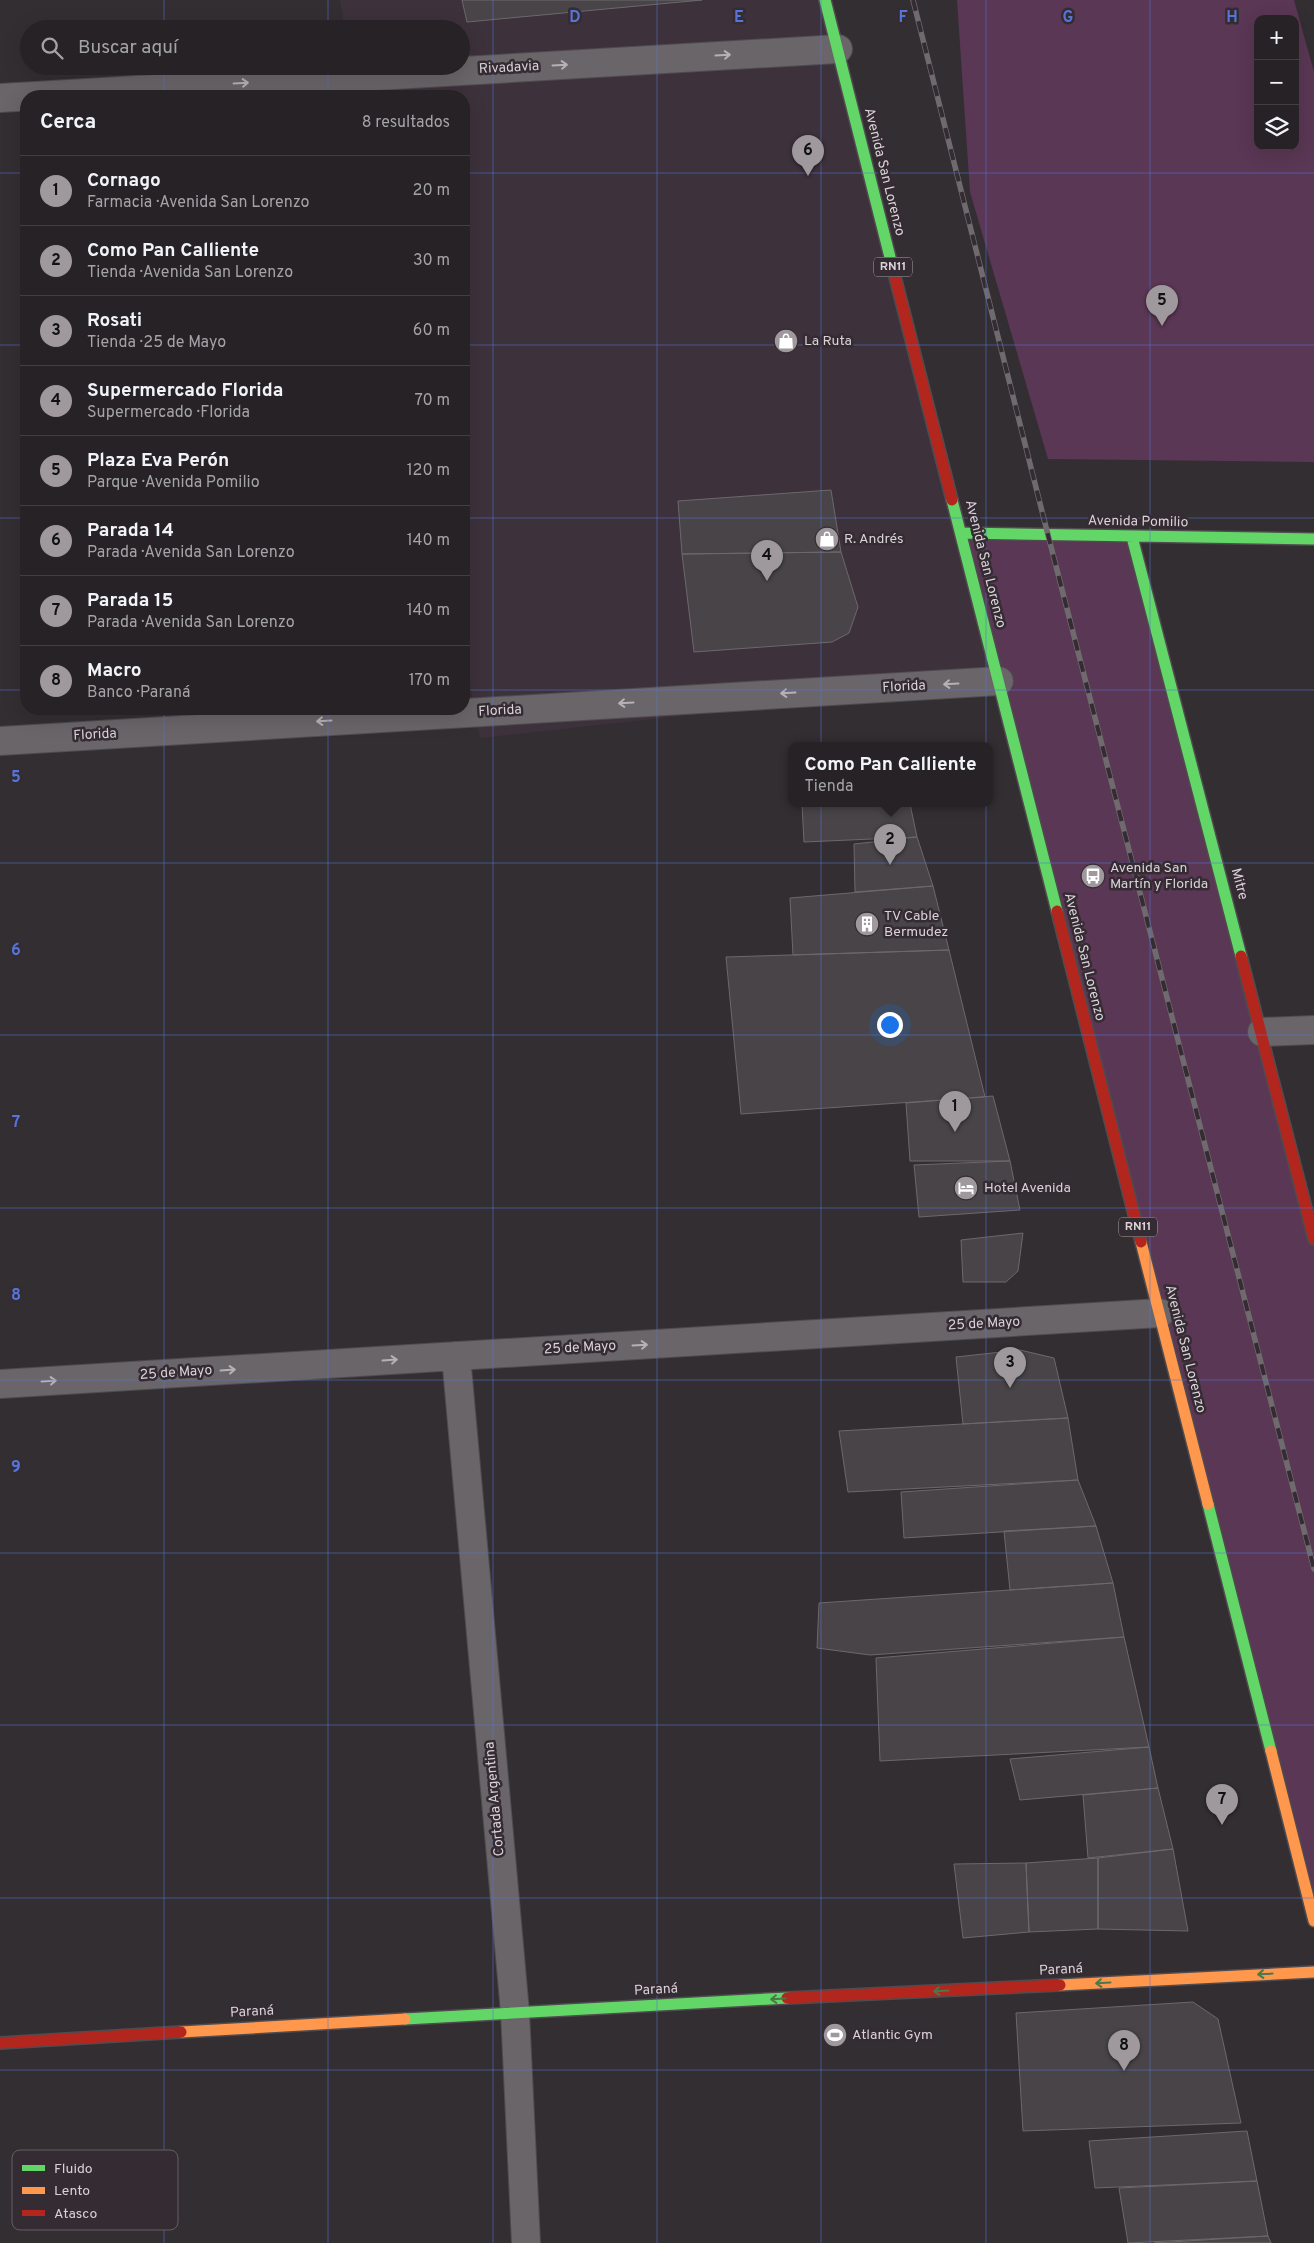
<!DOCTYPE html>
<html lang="es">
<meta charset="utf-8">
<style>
body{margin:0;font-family:Overpass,sans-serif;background:#2e2a2e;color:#f1f3f6}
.controls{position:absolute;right:15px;top:15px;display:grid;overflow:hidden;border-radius:10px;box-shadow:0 5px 20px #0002}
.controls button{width:45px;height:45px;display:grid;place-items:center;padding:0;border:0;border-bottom:1px solid #423f43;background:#262226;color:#f1f3f6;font:25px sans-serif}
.you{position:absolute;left:889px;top:1024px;width:18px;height:18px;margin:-12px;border:4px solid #fff;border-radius:50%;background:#1a73e8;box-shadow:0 0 0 8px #1a73e833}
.badge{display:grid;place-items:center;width:32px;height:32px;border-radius:50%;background:#9f999d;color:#111;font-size:16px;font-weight:700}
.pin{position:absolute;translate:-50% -41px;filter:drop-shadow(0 1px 2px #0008)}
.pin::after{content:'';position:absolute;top:26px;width:18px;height:15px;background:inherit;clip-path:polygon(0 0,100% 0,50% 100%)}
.popup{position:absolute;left:788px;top:742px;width:205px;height:65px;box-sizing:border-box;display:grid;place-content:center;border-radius:10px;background:#262226;filter:drop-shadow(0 1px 4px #0005);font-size:16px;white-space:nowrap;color:#a4a4a7}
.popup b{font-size:19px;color:#f1f3f6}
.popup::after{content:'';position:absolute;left:50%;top:100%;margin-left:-10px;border:10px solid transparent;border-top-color:#262226}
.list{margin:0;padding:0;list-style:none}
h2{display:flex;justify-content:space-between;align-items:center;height:65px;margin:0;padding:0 20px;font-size:21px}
h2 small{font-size:16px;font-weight:400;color:#a4a4a7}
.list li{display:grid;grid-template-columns:32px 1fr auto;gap:15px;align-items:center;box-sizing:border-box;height:70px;padding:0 20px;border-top:1px solid #423f43}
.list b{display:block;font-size:19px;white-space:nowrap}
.list p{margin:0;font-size:16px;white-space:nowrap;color:#a4a4a7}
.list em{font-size:16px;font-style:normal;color:#a4a4a7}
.icon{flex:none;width:28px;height:28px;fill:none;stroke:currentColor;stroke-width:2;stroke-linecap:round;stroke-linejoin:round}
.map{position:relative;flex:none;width:1314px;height:2243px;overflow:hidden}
.search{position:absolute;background:#262226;box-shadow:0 5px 20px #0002;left:20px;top:20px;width:450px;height:55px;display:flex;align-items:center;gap:12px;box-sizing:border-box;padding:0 18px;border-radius:28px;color:#a4a4a7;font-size:19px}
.panel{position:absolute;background:#262226;box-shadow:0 5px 20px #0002;left:20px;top:90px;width:450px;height:625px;border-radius:20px}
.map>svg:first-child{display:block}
</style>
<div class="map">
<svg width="1314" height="2243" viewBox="0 0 1314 2243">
<rect width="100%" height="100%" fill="#332e32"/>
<!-- built -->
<path fill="#3d313b" d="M 340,0 L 823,0 L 999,681 L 480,738 L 464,652 L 464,96 L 358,96 L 352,66 L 461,66 L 461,29 L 345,29 Z"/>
<!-- green -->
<path fill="#5a3754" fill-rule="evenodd" d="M 957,0 L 1294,0 L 1314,72 L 1314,462 L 1048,459 L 970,192 ZM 1258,19 L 1295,19 L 1295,146 L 1258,146 Z
M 961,533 L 1132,537 L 1314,1239 L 1314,1921 Z"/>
<!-- building -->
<path fill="#484447" stroke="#6d686c" d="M 462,0 L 702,0 L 467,22 Z
M 831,490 L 841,552 L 682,554 L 678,501 Z
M 841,552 L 858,607 L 849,633 L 832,642 L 694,652 L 682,554 Z
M 802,804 L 910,804 L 917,837 L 804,842 Z
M 917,837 L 933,886 L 855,892 L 854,844 Z
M 933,886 L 949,950 L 793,955 L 790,898 Z
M 949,950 L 985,1097 L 741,1114 L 726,957 Z
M 993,1096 L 1010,1161 L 910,1161 L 906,1103 Z
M 1010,1161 L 1020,1210 L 919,1217 L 914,1165 Z
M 1023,1233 L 1018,1271 L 1006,1282 L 963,1282 L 961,1240 Z
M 1020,1350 L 1054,1358 L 1068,1418 L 963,1424 L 956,1357 Z
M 1068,1418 L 1078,1480 L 848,1492 L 839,1431 Z
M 1078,1480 L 1096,1526 L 904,1538 L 901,1492 Z
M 1096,1526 L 1113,1583 L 1010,1590 L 1004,1531 Z
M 1113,1583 L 1124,1637 L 870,1655 L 817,1648 L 819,1603 Z
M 1124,1637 L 1149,1747 L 880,1761 L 876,1658 Z
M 1149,1747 L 1158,1788 L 1020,1800 L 1010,1759 Z
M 1158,1788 L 1173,1849 L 1088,1858 L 1083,1795 Z
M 1173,1849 L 1188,1931 L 1098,1929 L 1098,1858 Z
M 1098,1858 L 1098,1929 L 1029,1932 L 1026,1863 Z
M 1026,1863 L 1029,1932 L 963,1938 L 954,1864 Z
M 1193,2002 L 1218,2019 L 1241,2123 L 1023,2131 L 1016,2013 Z
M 1247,2131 L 1257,2181 L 1095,2188 L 1089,2141 Z
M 1257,2181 L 1268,2236 L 1128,2243 L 1119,2188 Z
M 1268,2236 L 1271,2243 L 1154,2243 Z"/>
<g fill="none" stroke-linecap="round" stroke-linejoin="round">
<!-- street casing -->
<g stroke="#504b4f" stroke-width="30">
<path id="street" d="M 0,98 L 838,49
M 0,741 L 999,681
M 1262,1032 L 1314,1030
M 456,1356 L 515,2012 L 526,2243
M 0,1384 L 1160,1313"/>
</g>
<!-- fast casing -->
<g stroke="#504b4f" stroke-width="14">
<path id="fast" d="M 825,0 L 892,265
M 952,500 L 1057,911
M 961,533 L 1314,539
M 1132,537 L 1241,956
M 1208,1504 L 1271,1751
M 405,2019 L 787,1998"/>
</g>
<!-- slow casing -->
<g stroke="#504b4f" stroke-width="14">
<path id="slow" d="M 1141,1242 L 1208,1504
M 1271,1751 L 1314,1921
M 1060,1985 L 1314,1972
M 181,2032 L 405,2019"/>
</g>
<!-- jam casing -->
<g stroke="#504b4f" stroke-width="14">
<path id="jam" d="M 892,265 L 952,500
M 1057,911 L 1141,1242
M 1241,956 L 1314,1239
M 787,1998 L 1060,1985
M 0,2043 L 181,2032"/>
</g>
<!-- street -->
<use href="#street" stroke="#696568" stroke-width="28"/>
<!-- fast -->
<use href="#fast" stroke="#63d668" stroke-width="11"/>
<!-- slow -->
<use href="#slow" stroke="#ff974d" stroke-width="11"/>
<!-- jam -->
<use href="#jam" stroke="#b3261e" stroke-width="11"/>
<!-- rail casing -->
<g stroke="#6f6a6e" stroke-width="5.5">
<path id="rail" d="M 913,0 L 1048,535 L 1314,1569"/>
</g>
<!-- rail -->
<use href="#rail" stroke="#352c33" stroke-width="4" stroke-dasharray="11" stroke-linecap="butt"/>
</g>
<!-- one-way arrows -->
<defs><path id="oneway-shaft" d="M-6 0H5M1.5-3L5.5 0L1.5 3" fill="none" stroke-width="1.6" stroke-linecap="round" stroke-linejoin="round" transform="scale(1.25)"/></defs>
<g stroke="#b7b1b6">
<use href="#oneway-shaft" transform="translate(723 55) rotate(-3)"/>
<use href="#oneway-shaft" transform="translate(560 65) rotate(-3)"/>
<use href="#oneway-shaft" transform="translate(241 83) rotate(-3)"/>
<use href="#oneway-shaft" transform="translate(951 684) rotate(177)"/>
<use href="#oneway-shaft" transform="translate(788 693) rotate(177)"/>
<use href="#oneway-shaft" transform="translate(626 703) rotate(177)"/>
<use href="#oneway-shaft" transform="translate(324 721) rotate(177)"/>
<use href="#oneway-shaft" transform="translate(640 1345) rotate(-3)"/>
<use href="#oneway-shaft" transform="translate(390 1360) rotate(-4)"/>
<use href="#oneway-shaft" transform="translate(228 1370) rotate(-4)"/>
<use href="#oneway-shaft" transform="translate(49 1381) rotate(-4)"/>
</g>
<g stroke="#4a784b">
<use href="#oneway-shaft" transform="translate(1265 1974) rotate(177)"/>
<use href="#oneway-shaft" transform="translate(1103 1983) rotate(177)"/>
<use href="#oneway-shaft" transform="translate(941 1991) rotate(177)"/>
<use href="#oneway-shaft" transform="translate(778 1999) rotate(177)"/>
</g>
<!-- grid -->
<path fill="none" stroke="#5576d8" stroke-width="1" stroke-opacity="0.55" d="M 164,0 L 164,29M 328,0 L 328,29M 493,0 L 493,2243M 657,0 L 657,2243M 821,0 L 821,2243M 986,0 L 986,2243M 1150,0 L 1150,2243M 164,66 L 164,96M 328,66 L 328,96M 0,173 L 26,173M 464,173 L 1314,173M 0,345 L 26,345M 464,345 L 1314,345M 0,518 L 26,518M 464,518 L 1314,518M 0,690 L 26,690M 464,690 L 1314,690M 164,709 L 164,2243M 328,709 L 328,2243M 0,863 L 1314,863M 0,1035 L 1314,1035M 0,1208 L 1314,1208M 0,1380 L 1314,1380M 0,1553 L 1314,1553M 0,1725 L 1314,1725M 0,1898 L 1314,1898M 0,2070 L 1314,2070"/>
<!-- icons -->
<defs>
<g id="shop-disc" transform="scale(1.25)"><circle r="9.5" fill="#9f999d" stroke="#352c33"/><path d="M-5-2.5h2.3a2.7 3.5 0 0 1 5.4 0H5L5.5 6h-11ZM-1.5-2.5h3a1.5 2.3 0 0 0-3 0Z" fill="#fff"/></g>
<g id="bus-disc" transform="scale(1.25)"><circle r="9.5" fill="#9f999d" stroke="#352c33"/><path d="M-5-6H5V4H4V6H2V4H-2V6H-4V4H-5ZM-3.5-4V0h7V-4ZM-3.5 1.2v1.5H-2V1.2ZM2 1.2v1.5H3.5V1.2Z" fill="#fff"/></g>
<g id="building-disc" transform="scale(1.25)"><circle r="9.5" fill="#9f999d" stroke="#352c33"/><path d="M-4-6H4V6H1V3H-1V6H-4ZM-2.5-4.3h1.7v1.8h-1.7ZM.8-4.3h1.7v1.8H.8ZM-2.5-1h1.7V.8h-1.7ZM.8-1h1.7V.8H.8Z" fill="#fff"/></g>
<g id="hotel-disc" transform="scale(1.25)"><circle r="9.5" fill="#9f999d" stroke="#352c33"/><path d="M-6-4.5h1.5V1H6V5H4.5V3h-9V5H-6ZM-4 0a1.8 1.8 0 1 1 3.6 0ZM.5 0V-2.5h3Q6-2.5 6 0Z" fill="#fff"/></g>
<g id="stadium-disc" transform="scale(1.25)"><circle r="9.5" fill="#9f999d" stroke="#352c33"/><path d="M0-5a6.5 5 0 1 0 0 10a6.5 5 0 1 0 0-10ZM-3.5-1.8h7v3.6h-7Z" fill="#fff"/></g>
</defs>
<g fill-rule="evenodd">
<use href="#shop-disc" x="786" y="341"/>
<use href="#shop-disc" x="827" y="539"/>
<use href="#bus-disc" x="1093" y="876"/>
<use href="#building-disc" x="867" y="924"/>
<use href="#hotel-disc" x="966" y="1188"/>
<use href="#stadium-disc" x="835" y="2035"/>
</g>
<g text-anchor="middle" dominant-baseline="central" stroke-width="5" stroke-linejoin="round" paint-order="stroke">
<!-- shield labels -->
<g fill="#352c33" stroke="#a8a0a6" stroke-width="1">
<rect x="874" y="257.5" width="38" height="19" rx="4"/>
<rect x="1119" y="1217.5" width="38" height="19" rx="4"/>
</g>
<g font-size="12" font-weight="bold" fill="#d9d2d7">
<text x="893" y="267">RN11</text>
<text x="1138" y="1227">RN11</text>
</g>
<!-- street labels -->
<g font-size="14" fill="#d9d2d7" stroke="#352c33">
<text transform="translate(509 68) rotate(-3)">Rivadavia</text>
<text transform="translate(884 172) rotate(76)">Avenida San Lorenzo</text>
<text transform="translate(1138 522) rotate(1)">Avenida Pomilio</text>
<text transform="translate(985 564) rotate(76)">Avenida San Lorenzo</text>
<text transform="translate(904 687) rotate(-3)">Florida</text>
<text transform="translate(500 711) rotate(-3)">Florida</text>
<text transform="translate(95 735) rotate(-3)">Florida</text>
<text transform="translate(1239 884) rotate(75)">Mitre</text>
<text transform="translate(1084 957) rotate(76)">Avenida San Lorenzo</text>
<text transform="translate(984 1324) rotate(-3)">25 de Mayo</text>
<text transform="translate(580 1348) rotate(-3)">25 de Mayo</text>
<text transform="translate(1185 1349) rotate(76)">Avenida San Lorenzo</text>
<text transform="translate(176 1373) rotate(-4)">25 de Mayo</text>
<text transform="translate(495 1799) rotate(-95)">Cortada Argentina</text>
<text transform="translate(1061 1970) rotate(-3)">Paraná</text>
<text transform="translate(656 1990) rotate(-3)">Paraná</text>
<text transform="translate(252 2012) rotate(-3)">Paraná</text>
</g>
<!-- poi labels -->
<g font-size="14" fill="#d9d2d7" stroke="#352c33" text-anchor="start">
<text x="804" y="341">La Ruta</text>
<text x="844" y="539">R. Andrés</text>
<text x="1110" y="868">Avenida San<tspan x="1110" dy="16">Martín y Florida</tspan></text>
<text x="884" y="916">TV Cable<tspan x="884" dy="16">Bermudez</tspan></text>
<text x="984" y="1188">Hotel Avenida</text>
<text x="852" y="2035">Atlantic Gym</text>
</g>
</g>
<!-- legend -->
<rect x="12" y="2150" width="166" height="80" rx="8" fill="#352c33" stroke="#665e64" stroke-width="1"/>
<rect x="22" y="2165" width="23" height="6" fill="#63d668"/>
<rect x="22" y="2187" width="23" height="7" fill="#ff974d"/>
<rect x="22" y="2210" width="23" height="6" fill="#b3261e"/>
<g font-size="14" fill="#d9d2d7">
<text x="54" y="2173">Fluido</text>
<text x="54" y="2195">Lento</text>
<text x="54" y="2218">Atasco</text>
</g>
<g font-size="16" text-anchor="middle" font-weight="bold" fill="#5576d8" stroke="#352c33" stroke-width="5" stroke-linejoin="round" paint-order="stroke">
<text x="575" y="22">D</text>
<text x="739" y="22">E</text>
<text x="903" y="22">F</text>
<text x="1068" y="22">G</text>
<text x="1232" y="22">H</text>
<text x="16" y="782">5</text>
<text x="16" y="955">6</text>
<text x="16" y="1127">7</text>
<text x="16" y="1300">8</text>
<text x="16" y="1472">9</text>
</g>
</svg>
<div class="controls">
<button>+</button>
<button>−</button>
<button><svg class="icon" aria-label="layers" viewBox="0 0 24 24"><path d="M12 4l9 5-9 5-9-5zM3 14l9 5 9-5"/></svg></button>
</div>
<div class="you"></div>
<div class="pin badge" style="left:955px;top:1132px">1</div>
<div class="pin badge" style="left:890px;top:865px">2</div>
<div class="popup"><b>Como Pan Calliente</b>Tienda</div>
<div class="pin badge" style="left:1010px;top:1388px">3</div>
<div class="pin badge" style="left:767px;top:581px">4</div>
<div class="pin badge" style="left:1162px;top:326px">5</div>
<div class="pin badge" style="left:808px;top:176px">6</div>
<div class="pin badge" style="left:1222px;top:1825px">7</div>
<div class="pin badge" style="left:1124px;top:2071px">8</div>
<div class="search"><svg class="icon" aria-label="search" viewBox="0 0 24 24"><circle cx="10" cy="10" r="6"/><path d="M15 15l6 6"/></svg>Buscar aquí</div>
<section class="panel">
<h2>Cerca<small>8 resultados</small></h2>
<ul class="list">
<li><span class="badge">1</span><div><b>Cornago</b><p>Farmacia · Avenida San Lorenzo</p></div><em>20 m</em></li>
<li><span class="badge">2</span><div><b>Como Pan Calliente</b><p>Tienda · Avenida San Lorenzo</p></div><em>30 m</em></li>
<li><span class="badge">3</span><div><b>Rosati</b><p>Tienda · 25 de Mayo</p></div><em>60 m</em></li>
<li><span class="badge">4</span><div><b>Supermercado Florida</b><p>Supermercado · Florida</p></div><em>70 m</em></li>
<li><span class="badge">5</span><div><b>Plaza Eva Perón</b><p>Parque · Avenida Pomilio</p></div><em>120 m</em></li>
<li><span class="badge">6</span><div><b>Parada 14</b><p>Parada · Avenida San Lorenzo</p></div><em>140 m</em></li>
<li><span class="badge">7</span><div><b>Parada 15</b><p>Parada · Avenida San Lorenzo</p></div><em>140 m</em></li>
<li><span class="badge">8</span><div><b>Macro</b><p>Banco · Paraná</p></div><em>170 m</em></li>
</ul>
</section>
</div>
